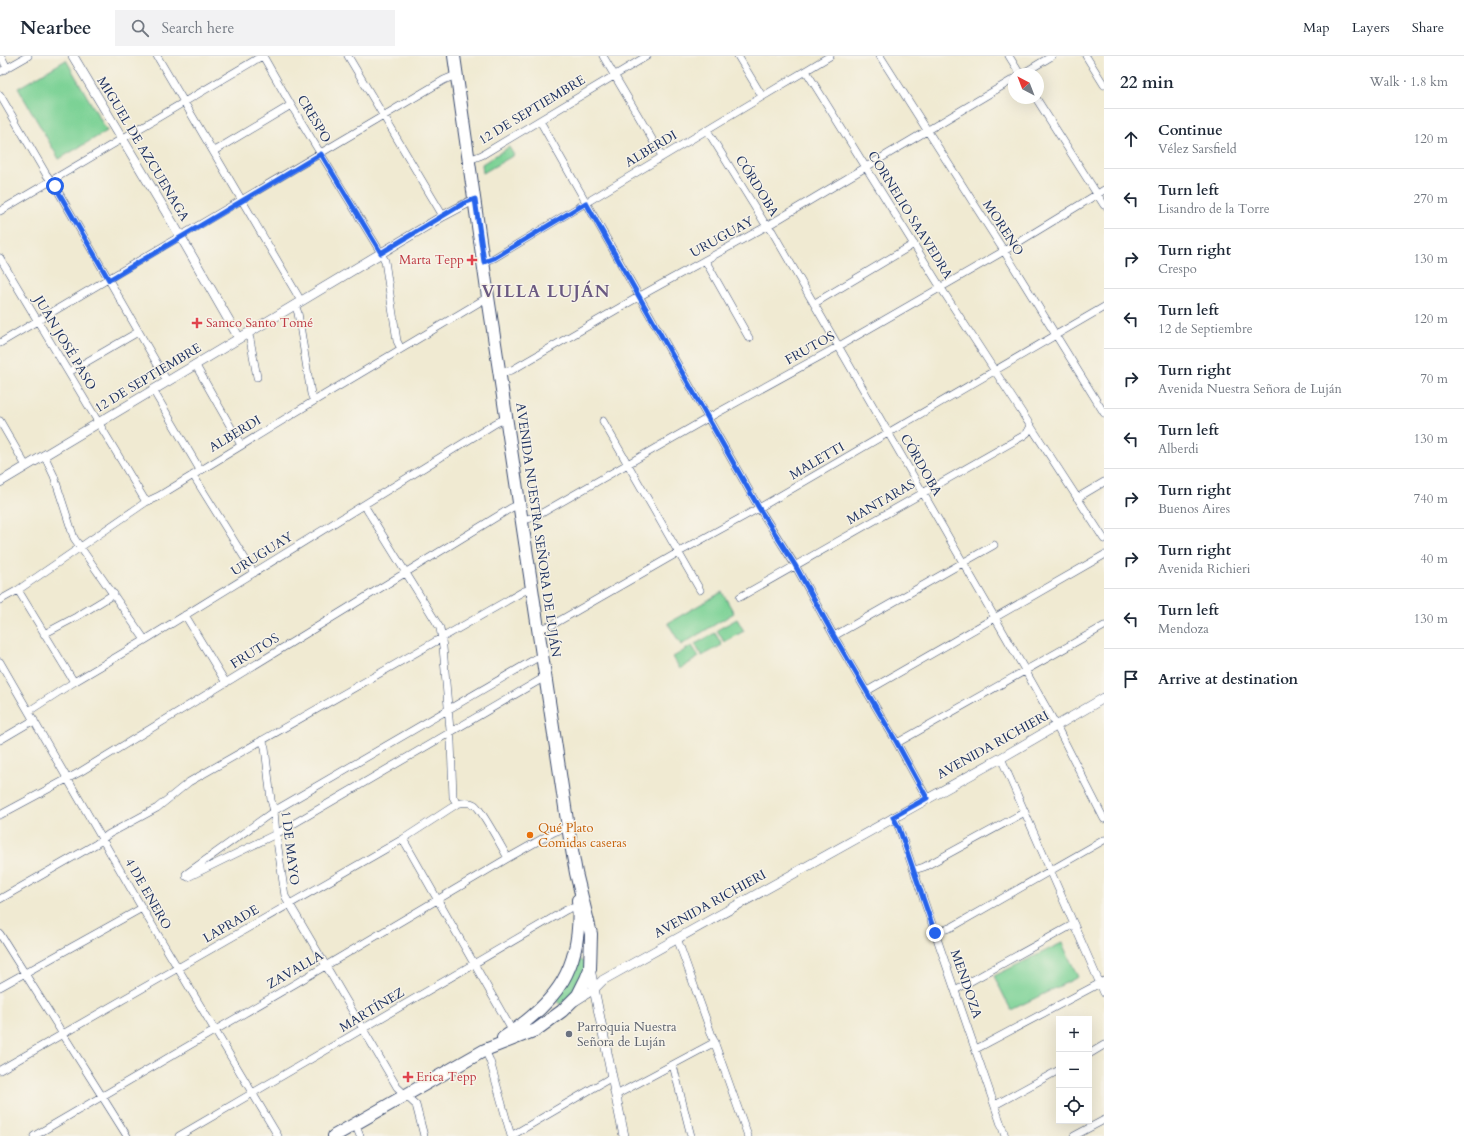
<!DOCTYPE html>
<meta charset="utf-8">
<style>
body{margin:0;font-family:Cardo,serif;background:#f2f2f3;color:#1f2937}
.controls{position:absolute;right:12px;bottom:12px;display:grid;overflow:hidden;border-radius:0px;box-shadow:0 4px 16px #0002}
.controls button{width:36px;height:36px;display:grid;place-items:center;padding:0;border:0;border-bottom:1px solid #e0e1e3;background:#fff;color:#1f2937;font:20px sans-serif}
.compass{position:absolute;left:1008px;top:12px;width:36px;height:36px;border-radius:50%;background:#fff;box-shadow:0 4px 16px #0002;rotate:318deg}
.stop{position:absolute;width:12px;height:12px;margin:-9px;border:3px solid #2563eb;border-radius:50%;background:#fff}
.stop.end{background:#2563eb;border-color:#fff;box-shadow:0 1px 4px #0008}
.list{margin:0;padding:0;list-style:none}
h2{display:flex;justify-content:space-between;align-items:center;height:52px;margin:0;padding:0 16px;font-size:17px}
h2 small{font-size:13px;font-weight:400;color:#747a83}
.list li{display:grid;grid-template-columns:26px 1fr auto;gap:12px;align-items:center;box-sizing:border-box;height:60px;padding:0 16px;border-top:1px solid #e0e1e3}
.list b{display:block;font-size:15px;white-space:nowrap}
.list p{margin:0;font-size:13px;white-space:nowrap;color:#747a83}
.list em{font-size:13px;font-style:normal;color:#747a83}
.icon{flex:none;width:22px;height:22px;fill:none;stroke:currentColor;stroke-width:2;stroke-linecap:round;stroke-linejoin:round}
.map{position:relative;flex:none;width:1104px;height:1080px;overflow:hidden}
header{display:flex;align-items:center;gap:24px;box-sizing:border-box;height:56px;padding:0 20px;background:#fff;border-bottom:1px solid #e0e1e3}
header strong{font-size:19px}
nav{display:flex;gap:22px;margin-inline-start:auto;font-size:14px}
.search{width:280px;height:36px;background:#f2f2f3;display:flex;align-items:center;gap:10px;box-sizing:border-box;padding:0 14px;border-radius:0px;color:#747a83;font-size:15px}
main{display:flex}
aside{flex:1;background:#fff}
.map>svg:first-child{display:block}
</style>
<header>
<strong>Nearbee</strong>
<div class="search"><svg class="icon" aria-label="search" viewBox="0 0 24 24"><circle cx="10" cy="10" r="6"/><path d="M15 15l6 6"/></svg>Search here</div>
<nav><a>Map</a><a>Layers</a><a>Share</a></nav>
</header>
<main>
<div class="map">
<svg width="1104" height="1080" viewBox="0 0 1104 1080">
<rect width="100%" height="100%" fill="#f7f3e8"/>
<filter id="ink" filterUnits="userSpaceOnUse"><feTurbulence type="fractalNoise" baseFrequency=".025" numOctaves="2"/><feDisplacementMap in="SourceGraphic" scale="8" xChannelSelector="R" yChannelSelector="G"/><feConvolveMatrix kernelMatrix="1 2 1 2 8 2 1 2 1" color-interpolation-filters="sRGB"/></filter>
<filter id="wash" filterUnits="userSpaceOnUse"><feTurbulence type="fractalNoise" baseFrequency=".012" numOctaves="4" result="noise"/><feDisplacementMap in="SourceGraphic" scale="16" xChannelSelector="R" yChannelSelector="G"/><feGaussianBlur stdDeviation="0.9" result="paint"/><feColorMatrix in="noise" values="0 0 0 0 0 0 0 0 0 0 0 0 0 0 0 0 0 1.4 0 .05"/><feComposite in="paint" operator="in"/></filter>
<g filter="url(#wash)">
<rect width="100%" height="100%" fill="#f0ead2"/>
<!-- green -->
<path fill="#7cd295" stroke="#4c807a" d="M 66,4 L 107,75 L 59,103 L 18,32 Z
M 509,91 L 514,99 L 483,117 L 482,108 Z
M 722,536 L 734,557 L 681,589 L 668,567 Z
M 737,563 L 744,575 L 724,586 L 717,574 Z
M 715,577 L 722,589 L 702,600 L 695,588 Z
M 692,590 L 699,601 L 680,613 L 673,601 Z
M 1062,887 L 1078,921 L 1011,954 L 994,920 Z
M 580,904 L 584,906 L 587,908 L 580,928 L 562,948 L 559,947 L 557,944 L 576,906 Z"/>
</g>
<g filter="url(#ink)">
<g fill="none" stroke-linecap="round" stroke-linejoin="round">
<!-- minor casing -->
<g stroke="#3b4b6f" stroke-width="8">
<path id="minor" d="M 1,0 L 7,12
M 157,0 L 301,245
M 263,0 L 291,49 L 381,197 L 385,205 L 397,285 L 401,293
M 348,0 L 443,160
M 603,0 L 662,100
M 738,0 L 762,40
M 880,0 L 1004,195 L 1104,357
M 1009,0 L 1020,18
M 1086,0 L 1104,29
M 806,15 L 941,232 L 1104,483
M 0,16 L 28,0
M 1022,18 L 1052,0
M 0,39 L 46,118 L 55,130 L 167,325
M 1036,42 L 1104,149
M 540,65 L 759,452 L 795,509 L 834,580 L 897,687 L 927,742
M 707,74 L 764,166 L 772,175 L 1025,614 L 1056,669 L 1104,763
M 214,95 L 291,49
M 469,104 L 482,99 L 647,0
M 0,155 L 262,0
M 0,202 L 146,446
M 705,204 L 749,282
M 483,205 L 494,202 L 830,0
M 815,247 L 914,188
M 295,249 L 298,257 L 311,338 L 314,345
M 248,277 L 250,283 L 257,321
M 0,287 L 444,24 L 456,19
M 195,308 L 241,389
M 69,316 L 138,276
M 501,317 L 512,314 L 640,240 L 767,170 L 1014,23
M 153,334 L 200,414
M 0,365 L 26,410
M 603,365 L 700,534
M 44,399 L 54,420 L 74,482 L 145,584
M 193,419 L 254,517
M 1077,442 L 1104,426
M 364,449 L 440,572 L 443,591 L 451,686 L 453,741 L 457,748
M 523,464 L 535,461 L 708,362 L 839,290 L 1004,195 L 1104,134
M 18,534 L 74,626
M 740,541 L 1023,380 L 1027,377 L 1031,370
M 0,544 L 18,534 L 146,446 L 159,440 L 314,345 L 488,241
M 185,559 L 226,627
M 539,573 L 552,569 L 679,496 L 759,452 L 1104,251
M 44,578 L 76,561 L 114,538
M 834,580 L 994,489
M 0,606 L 142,852 L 278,1080
M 867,635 L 1104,499
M 29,655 L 74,626 L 145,584 L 496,367 L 507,362
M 0,684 L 34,664
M 262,684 L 265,691 L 271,744 L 274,755 L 276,778 L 285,840 L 397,1031 L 416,1049 L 424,1080
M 897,687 L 1104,570
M 1001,702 L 1104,937
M 0,759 L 80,716 L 511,452 L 520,448
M 893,761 L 899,772 L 1005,1080
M 403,783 L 513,976
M 914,814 L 924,811 L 1025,756
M 186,820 L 186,818 L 274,755 L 542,599
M 188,821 L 276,778 L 545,621
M 0,843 L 96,788 L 109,778 L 157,752 L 189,726 L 524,535 L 533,533
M 935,877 L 952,871 L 1104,784
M 0,878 L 127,1080
M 677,882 L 748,1080
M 0,931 L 142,852
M 955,934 L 1074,868
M 976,993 L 1104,925
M 485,994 L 490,1005 L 511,1080
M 1089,998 L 1104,989
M 673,1009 L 691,1080
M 0,1014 L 403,783 L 457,748 C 463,746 469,745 475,749 C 482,754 502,792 508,802
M 616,1039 L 715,986
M 995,1049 L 1059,1014
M 355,1068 L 360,1080
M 34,1080 L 327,909 L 508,802 L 554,776 L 568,771
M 179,1080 L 566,854 L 571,852 L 579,852
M 511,1080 L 612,1021
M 1074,1080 L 1104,1064"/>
</g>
<!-- tertiary casing -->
<g stroke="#3b4b6f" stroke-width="10">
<path id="tertiary" d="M 73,0 L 181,181 L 239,282
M 0,426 L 443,160 L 475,143
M 590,913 L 624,1080
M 575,945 L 594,933 L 603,924 L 1001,702 L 1104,642"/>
</g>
<!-- primary casing -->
<g stroke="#3b4b6f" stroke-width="14">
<path id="primary" d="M 503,982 C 557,946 583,912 578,844
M 334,1080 L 485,994 L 536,974 L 562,955 L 578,939 L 586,923 L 590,913 L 591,878 L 576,817 L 568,771 L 488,241 L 454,0"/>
</g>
<!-- minor -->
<use href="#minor" stroke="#fff" stroke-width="7"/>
<!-- tertiary -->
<use href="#tertiary" stroke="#fff" stroke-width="9"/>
<!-- primary -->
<use href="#primary" stroke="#fff" stroke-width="12"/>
</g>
</g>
<g fill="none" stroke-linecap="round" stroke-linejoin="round" filter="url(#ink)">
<!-- route -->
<path stroke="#2563eb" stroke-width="5" d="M 55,130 L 109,224 L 321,98 L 381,197 L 464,147 L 475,143 L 484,206 L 494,202 L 586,147 L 759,452 L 795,509 L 834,580 L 897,687 L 927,742 L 893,761 L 899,772 L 935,877"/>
</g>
<!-- markers -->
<g fill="#e0444e" stroke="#f7f3e8" stroke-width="1.5">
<path d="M470 198h4v4h4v4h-4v4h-4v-4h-4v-4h4z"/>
<path d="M195 261h4v4h4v4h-4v4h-4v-4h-4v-4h4z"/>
<path d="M406 1015h4v4h4v4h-4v4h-4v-4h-4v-4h4z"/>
</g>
<circle fill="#e8710a" stroke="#f7f3e8" stroke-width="1.5" cx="530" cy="779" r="4"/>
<circle fill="#6b7280" stroke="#f7f3e8" stroke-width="1.5" cx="569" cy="978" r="4"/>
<g text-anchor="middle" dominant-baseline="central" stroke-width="3" stroke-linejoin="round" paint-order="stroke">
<!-- street labels -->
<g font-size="13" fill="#1b2f5e" stroke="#f7f3e8">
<text transform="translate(532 54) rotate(-31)">12 DE SEPTIEMBRE</text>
<text transform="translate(314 63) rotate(59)">CRESPO</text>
<text transform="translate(143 93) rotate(59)">MIGUEL DE AZCUENAGA</text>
<text transform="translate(651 93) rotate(-31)">ALBERDI</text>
<text transform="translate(757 130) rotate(58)">CÓRDOBA</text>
<text transform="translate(910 159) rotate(58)">CORNELIO SAAVEDRA</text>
<text transform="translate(1003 172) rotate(57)">MORENO</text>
<text transform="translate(722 181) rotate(-29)">URUGUAY</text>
<text transform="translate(65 287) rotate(59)">JUAN JOSÉ PASO</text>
<text transform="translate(810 292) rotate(-29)">FRUTOS</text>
<text transform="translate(148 322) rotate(-31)">12 DE SEPTIEMBRE</text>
<text transform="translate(235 378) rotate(-31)">ALBERDI</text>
<text transform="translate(817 405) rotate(-30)">MALETTI</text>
<text transform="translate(921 409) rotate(60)">CÓRDOBA</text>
<text transform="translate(881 446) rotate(-30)">MANTARAS</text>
<text transform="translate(538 474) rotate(82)">AVENIDA NUESTRA SEÑORA DE LUJÁN</text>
<text transform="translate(262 498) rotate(-32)">URUGUAY</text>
<text transform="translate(255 595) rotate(-32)">FRUTOS</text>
<text transform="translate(993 689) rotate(-29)">AVENIDA RICHIERI</text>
<text transform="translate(290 792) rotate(83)">1 DE MAYO</text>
<text transform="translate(148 838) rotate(60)">4 DE ENERO</text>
<text transform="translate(710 848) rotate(-29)">AVENIDA RICHIERI</text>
<text transform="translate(231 868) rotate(-30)">LAPRADE</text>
<text transform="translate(295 914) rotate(-30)">ZAVALLA</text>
<text transform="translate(966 928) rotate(71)">MENDOZA</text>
<text transform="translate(372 954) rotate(-31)">MARTÍNEZ</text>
</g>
<!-- health labels -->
<g font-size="13" fill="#be3a42" stroke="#f7f3e8" text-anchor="start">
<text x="464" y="204" text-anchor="end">Marta Tepp</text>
<text x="206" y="267">Samco Santo Tomé</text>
<text x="416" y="1021">Erica Tepp</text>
</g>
<!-- food labels -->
<g font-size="13" fill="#c56008" stroke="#f7f3e8" text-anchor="start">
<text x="538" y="772">Qué Plato<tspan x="538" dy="15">Comidas caseras</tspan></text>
</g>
<!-- worship labels -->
<g font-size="13" fill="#5b616d" stroke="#f7f3e8" text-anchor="start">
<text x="577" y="971">Parroquia Nuestra<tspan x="577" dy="15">Señora de Luján</tspan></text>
</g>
<!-- district labels -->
<g font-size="17" font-weight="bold" letter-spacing="1" fill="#6a5981" stroke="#f7f3e8">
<text x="546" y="235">VILLA LUJÁN</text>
</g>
</g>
</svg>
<div class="controls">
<button>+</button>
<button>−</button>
<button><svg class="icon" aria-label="locate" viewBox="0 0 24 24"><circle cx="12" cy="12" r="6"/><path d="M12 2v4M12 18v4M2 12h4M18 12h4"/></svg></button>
</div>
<svg class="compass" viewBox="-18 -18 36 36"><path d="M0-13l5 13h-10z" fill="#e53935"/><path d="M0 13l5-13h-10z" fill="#747a83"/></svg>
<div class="stop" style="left:55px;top:130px"></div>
<div class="stop end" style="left:935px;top:877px"></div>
</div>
<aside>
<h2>22 min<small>Walk · 1.8 km</small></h2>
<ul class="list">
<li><svg class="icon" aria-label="ahead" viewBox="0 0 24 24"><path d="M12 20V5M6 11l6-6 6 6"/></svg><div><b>Continue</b><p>Vélez Sarsfield</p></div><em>120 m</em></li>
<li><svg class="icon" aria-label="left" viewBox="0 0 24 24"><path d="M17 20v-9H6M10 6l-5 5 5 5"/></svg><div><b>Turn left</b><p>Lisandro de la Torre</p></div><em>270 m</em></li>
<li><svg class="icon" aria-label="right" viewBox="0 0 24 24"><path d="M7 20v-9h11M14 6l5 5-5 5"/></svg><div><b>Turn right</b><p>Crespo</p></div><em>130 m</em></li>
<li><svg class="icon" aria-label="left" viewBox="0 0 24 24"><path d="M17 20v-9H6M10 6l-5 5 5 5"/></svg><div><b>Turn left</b><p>12 de Septiembre</p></div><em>120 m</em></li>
<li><svg class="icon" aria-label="right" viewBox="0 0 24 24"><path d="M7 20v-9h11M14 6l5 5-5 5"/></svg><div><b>Turn right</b><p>Avenida Nuestra Señora de Luján</p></div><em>70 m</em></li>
<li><svg class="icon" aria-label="left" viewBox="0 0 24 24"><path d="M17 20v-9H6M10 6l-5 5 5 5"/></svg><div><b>Turn left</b><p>Alberdi</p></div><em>130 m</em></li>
<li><svg class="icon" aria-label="right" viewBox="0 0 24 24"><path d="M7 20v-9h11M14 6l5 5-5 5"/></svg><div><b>Turn right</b><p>Buenos Aires</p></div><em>740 m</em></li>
<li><svg class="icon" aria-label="right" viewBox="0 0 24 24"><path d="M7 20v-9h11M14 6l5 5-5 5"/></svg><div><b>Turn right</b><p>Avenida Richieri</p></div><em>40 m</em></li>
<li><svg class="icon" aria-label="left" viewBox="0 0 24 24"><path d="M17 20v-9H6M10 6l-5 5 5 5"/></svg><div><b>Turn left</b><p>Mendoza</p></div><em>130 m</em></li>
<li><svg class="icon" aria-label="arrive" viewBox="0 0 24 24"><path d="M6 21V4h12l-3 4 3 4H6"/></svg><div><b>Arrive at destination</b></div></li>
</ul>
</aside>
</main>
